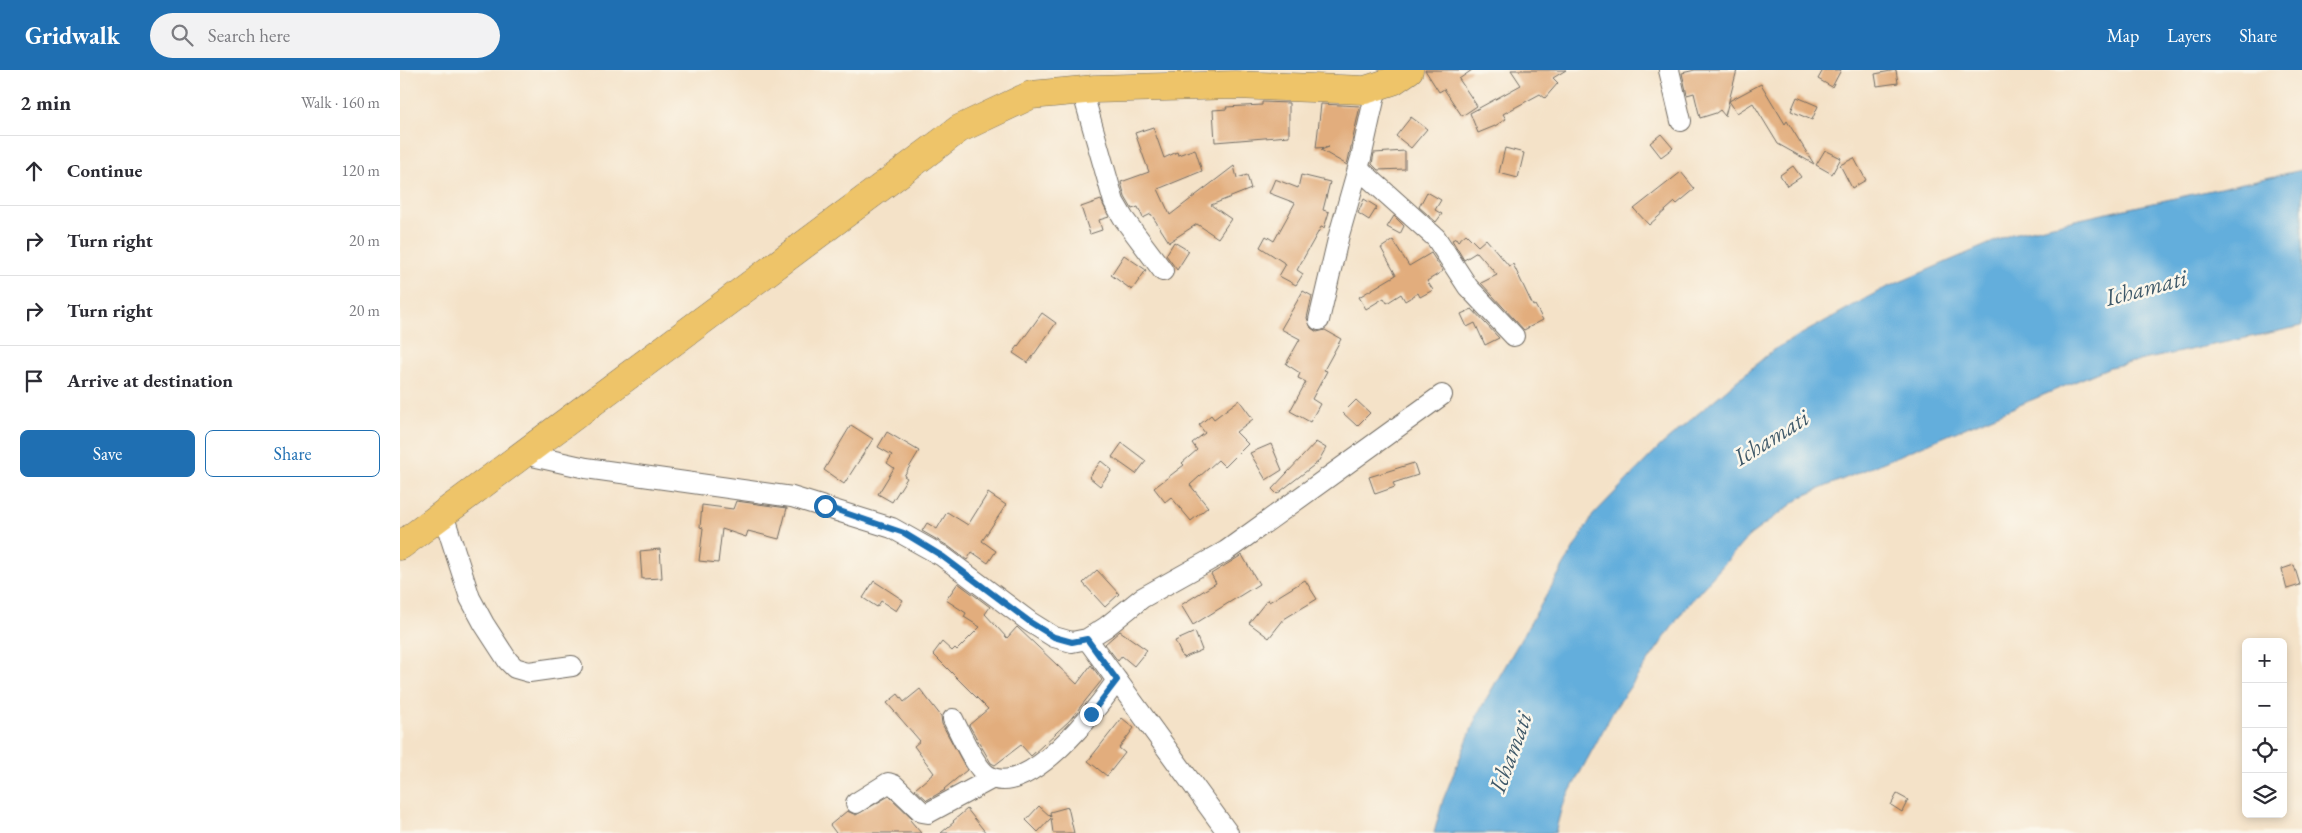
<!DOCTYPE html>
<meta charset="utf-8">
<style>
body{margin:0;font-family:"EB Garamond",serif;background:#f2f2f3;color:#2b2b33}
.controls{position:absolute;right:15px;bottom:15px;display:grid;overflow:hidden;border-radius:8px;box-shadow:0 2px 8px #0003}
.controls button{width:45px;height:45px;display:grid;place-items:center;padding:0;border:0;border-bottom:1px solid #e1e1e2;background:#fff;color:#2b2b33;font:25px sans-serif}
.stop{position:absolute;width:15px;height:15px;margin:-11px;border:4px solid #1f6fb2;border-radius:50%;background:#fff}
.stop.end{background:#1f6fb2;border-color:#fff;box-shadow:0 1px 5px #0008}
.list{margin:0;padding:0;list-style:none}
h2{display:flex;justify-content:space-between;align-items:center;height:65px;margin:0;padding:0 20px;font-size:21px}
h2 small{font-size:16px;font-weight:400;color:#7c7c81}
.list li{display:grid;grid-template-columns:32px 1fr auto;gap:15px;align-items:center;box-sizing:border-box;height:70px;padding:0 20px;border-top:1px solid #e1e1e2}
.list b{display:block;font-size:19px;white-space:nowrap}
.list em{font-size:16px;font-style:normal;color:#7c7c81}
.actions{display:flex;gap:10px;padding:15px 20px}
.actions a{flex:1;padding:11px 0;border:1px solid #1f6fb2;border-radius:8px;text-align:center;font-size:18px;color:#1f6fb2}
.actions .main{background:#1f6fb2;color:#fff}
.icon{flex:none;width:28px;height:28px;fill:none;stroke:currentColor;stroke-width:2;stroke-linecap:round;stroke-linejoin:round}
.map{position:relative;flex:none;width:1902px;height:763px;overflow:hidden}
header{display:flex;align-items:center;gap:30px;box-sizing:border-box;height:70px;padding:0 25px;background:#1f6fb2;color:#fff}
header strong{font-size:24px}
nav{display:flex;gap:28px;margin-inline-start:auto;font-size:18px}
.search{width:350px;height:45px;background:#f2f2f3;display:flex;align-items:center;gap:12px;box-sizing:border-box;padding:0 18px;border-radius:28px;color:#7c7c81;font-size:19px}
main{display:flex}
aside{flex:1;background:#fff}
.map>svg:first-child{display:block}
</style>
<header>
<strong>Gridwalk</strong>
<div class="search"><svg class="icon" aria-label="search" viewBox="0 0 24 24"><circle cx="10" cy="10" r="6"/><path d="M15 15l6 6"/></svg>Search here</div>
<nav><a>Map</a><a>Layers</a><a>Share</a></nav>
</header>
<main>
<aside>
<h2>2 min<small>Walk · 160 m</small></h2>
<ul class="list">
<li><svg class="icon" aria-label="ahead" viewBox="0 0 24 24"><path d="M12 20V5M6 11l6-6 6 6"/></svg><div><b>Continue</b></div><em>120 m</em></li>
<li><svg class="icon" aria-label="right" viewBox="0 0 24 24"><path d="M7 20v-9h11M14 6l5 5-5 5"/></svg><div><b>Turn right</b></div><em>20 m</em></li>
<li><svg class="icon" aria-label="right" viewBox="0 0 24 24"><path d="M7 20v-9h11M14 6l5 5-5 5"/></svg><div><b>Turn right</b></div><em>20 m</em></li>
<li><svg class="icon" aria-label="arrive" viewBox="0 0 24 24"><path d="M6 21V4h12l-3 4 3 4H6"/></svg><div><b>Arrive at destination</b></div></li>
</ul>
<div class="actions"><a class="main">Save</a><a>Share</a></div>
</aside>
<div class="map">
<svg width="1902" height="763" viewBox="0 0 1902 763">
<rect width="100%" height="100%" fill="#fbf7ec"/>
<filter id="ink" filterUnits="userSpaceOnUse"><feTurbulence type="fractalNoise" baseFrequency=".02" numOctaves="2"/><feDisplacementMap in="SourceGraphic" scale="10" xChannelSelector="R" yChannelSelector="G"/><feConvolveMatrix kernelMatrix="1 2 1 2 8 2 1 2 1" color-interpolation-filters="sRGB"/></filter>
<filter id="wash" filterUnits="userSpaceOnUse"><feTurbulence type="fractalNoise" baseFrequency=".0096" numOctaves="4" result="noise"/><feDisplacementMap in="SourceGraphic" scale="20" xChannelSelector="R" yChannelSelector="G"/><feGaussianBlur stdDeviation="1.12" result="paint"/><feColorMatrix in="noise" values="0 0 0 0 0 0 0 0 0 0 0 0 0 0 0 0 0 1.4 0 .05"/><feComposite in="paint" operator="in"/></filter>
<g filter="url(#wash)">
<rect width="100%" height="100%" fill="#f4e2c8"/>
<!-- water -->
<path fill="#64aedc" stroke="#486c84" d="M 1902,100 L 1902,256 L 1710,297 L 1403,426 L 1349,466 L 1286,537 L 1214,640 L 1162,736 L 1155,763 L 1034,763 L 1043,730 L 1078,643 L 1193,445 L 1260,376 L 1373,280 L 1481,220 L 1612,164 Z"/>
<g id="blocks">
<!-- building -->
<path fill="#e2ad7d" d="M 1025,0 L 1072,0 L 1059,9 L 1077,36 L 1062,46 L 1044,19 L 1039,22 Z
M 1111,0 L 1166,0 L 1153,8 L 1158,13 L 1145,28 L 1140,24 L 1103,44 L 1106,49 L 1095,56 L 1078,63 L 1070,43 L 1121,15 Z
M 1295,0 L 1337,0 L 1325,46 L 1320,40 L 1316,43 L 1300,48 L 1294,23 L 1287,25 L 1282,3 Z
M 1423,0 L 1441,0 L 1432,17 L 1418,9 Z
M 1496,0 L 1498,13 L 1477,16 L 1475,4 Z
M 1361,14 L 1385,54 L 1387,51 L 1414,94 L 1378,74 L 1353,33 L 1337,43 L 1329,31 Z
M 1397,27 L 1418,36 L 1412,50 L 1391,41 Z
M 862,32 L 889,33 L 889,66 L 815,72 L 813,40 L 827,39 L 826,37 L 862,35 Z
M 921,34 L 960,36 L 947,95 L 921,80 L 929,77 L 916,78 Z
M 1011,47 L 1027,59 L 1011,78 L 996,66 Z
M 753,57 L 764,88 L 777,82 L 778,85 L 795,79 L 802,101 L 758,119 L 770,145 L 834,96 L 837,108 L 847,105 L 851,119 L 811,135 L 831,149 L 818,168 L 797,154 L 769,172 L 751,144 L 743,148 L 738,137 L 732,139 L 725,127 L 721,112 L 749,102 L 735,63 Z
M 1261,64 L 1273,78 L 1261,87 L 1250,73 Z
M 1105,78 L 1124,83 L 1118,108 L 1099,103 Z
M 1425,80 L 1441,88 L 1432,104 L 1416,95 Z
M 1005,81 L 1005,99 L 978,100 L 972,94 L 974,83 Z
M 1454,88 L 1466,110 L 1452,118 L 1440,95 Z
M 1393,96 L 1401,107 L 1387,116 L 1380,105 Z
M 1281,102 L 1295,119 L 1277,134 L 1275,132 L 1249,155 L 1234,139 Z
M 901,105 L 930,112 L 923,140 L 929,142 L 924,158 L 921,157 L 897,200 L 903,204 L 896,215 L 879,206 L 886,194 L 860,177 L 866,166 L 874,171 L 895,133 L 869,123 L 875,109 L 898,118 Z
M 1027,122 L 1041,130 L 1035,140 L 1042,144 L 1036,152 L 1019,137 Z
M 964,129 L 977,137 L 969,150 L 958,143 Z
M 701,130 L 709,147 L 699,150 L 702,160 L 690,164 L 681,137 Z
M 994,146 L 1004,156 L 1000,164 L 987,157 Z
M 1066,164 L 1078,176 L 1086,169 L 1109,196 L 1113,194 L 1133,236 L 1135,235 L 1143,250 L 1124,260 L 1081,213 L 1097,205 L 1077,182 L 1064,190 L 1052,170 L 1056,168 L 1058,171 Z
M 993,170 L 1009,196 L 1031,183 L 1043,201 L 1027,211 L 1033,220 L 1020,227 L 1018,223 L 1005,231 L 1001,224 L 987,233 L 984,228 L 966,239 L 959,227 L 996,205 L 981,178 Z
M 774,172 L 789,181 L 777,200 L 766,185 Z
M 724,185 L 746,200 L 732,220 L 711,205 Z
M 903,221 L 912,226 L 907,248 L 911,258 L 917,262 L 925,260 L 941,269 L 924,300 L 927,301 L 912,329 L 920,334 L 910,352 L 890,341 L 906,312 L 898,308 L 900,303 L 886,294 L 900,269 L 881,259 Z
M 1072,239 L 1099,268 L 1085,275 L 1075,253 L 1067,257 L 1061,244 Z
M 642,243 L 656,253 L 628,293 L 613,283 Z
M 839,330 L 853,349 L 836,362 L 848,374 L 825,397 L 818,390 L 790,415 L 808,437 L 791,451 L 771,427 L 765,432 L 754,418 L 784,395 L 782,393 L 797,380 L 792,373 L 805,363 L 799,355 L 811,345 L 814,349 Z
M 956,330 L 970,343 L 957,356 L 943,343 Z
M 451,355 L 473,369 L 444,414 L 424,400 Z
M 487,362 L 519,381 L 504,406 L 507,408 L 492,432 L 478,424 L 494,398 L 487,393 L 492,385 L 478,377 Z
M 916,372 L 926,378 L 918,392 L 877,424 L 872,419 Z
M 722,373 L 746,391 L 736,404 L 712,387 Z
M 871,374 L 882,400 L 866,410 L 850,383 Z
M 701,391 L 712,400 L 700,416 L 689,407 Z
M 1014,393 L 1018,405 L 993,413 L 995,417 L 975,424 L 969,407 Z
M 588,423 L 606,435 L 582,471 L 596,481 L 588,493 L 572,482 L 567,490 L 548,476 L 522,461 L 527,453 L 537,459 L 547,442 L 568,455 Z
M 336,431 L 387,438 L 379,469 L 348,461 L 346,467 L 322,459 L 318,493 L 299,491 L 303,458 L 300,457 L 302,435 L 333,439 Z
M 260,479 L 262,508 L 242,509 L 240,481 Z
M 842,485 L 859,514 L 793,555 L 781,535 L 816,513 L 811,504 Z
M 1894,495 L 1900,515 L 1887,519 L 1882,499 Z
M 697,500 L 719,524 L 705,537 L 683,513 Z
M 905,510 L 917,529 L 884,549 L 869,568 L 849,553 L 868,529 L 869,532 Z
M 474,511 L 503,530 L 496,541 L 481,531 L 477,537 L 463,528 Z
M 558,513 L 590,537 L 585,544 L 607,568 L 617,557 L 677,614 L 691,595 L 702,610 L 669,651 L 631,686 L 621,675 L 595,695 L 591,693 L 569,655 L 588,639 L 533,584 L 542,572 L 552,581 L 555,578 L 557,580 L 580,557 L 564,547 L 566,543 L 546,530 Z
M 720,561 L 747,580 L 734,596 L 722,586 L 718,591 L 705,574 Z
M 795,562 L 802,580 L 783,588 L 775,571 Z
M 520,619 L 541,646 L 542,654 L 567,700 L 544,719 L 545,720 L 527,730 L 515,719 L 534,703 L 514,676 L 520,671 L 487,633 L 498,624 L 504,632 Z
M 722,648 L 734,658 L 719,678 L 725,683 L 707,706 L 688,691 Z
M 1497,724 L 1508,730 L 1502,742 L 1491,735 Z
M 489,726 L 512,748 L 510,750 L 521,763 L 436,763 L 430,755 L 447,741 L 456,745 Z
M 639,736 L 651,747 L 650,742 L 668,737 L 674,763 L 653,763 L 651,748 L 638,762 L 626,750 Z
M 567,739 L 586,763 L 541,763 L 554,752 L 553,751 Z"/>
</g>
</g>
<g filter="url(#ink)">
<use href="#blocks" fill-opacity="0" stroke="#716b62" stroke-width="1"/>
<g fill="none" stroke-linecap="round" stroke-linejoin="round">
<!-- minor casing -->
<g stroke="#716b62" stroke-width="22">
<path id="minor" d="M 1269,0 L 1281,51
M 682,20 L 714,132 L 724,149 L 763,201
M 958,98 L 1036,168 L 1068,217 L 1114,266
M 919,250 L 939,165 L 961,88 L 977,16
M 123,384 L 186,398 L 392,427 L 492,458 L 542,486 L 630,552 L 654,567 L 672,572 L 687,569 L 706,557 L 742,528 L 826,481 L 1042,325
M 43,444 L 70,528 L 84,554 L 108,591 L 115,598 L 129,602 L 172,596
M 687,569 L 828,763
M 553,649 C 560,663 575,697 587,705 C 626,732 699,637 717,610
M 456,733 L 488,713 L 494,715 L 522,742 L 528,743 L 593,708"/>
</g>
<!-- trunk casing -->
<g stroke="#716b62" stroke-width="29">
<path id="trunk" d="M 0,476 L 559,59 L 631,25 L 695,19 L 835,15 L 965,20 L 993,11 L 1009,0"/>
</g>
<!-- minor -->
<use href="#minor" stroke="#fff" stroke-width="20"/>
<!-- trunk -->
<use href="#trunk" stroke="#eec469" stroke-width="28"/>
</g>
</g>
<g fill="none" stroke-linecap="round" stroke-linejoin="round" filter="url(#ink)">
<!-- route -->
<path stroke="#1f6fb2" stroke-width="6" d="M 425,436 L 504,463 L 542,486 L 630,552 L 654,567 L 672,572 L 687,569 L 717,610 L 691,644"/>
</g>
<g text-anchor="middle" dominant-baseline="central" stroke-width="5" stroke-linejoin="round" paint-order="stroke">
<!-- water labels -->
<g font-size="24" font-style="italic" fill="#3f5969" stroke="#fbf7ec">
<text transform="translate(1746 217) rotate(-15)">Ichamati</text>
<text transform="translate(1371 367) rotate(-32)">Ichamati</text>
<text transform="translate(1110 682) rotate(-70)">Ichamati</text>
</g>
</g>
</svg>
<div class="controls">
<button>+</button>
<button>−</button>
<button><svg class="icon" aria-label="locate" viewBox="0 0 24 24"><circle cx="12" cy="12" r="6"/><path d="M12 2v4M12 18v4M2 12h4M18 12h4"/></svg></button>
<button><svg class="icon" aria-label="layers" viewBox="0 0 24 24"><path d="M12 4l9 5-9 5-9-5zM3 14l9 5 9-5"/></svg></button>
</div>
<div class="stop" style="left:425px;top:436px"></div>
<div class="stop end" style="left:691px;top:644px"></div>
</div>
</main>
